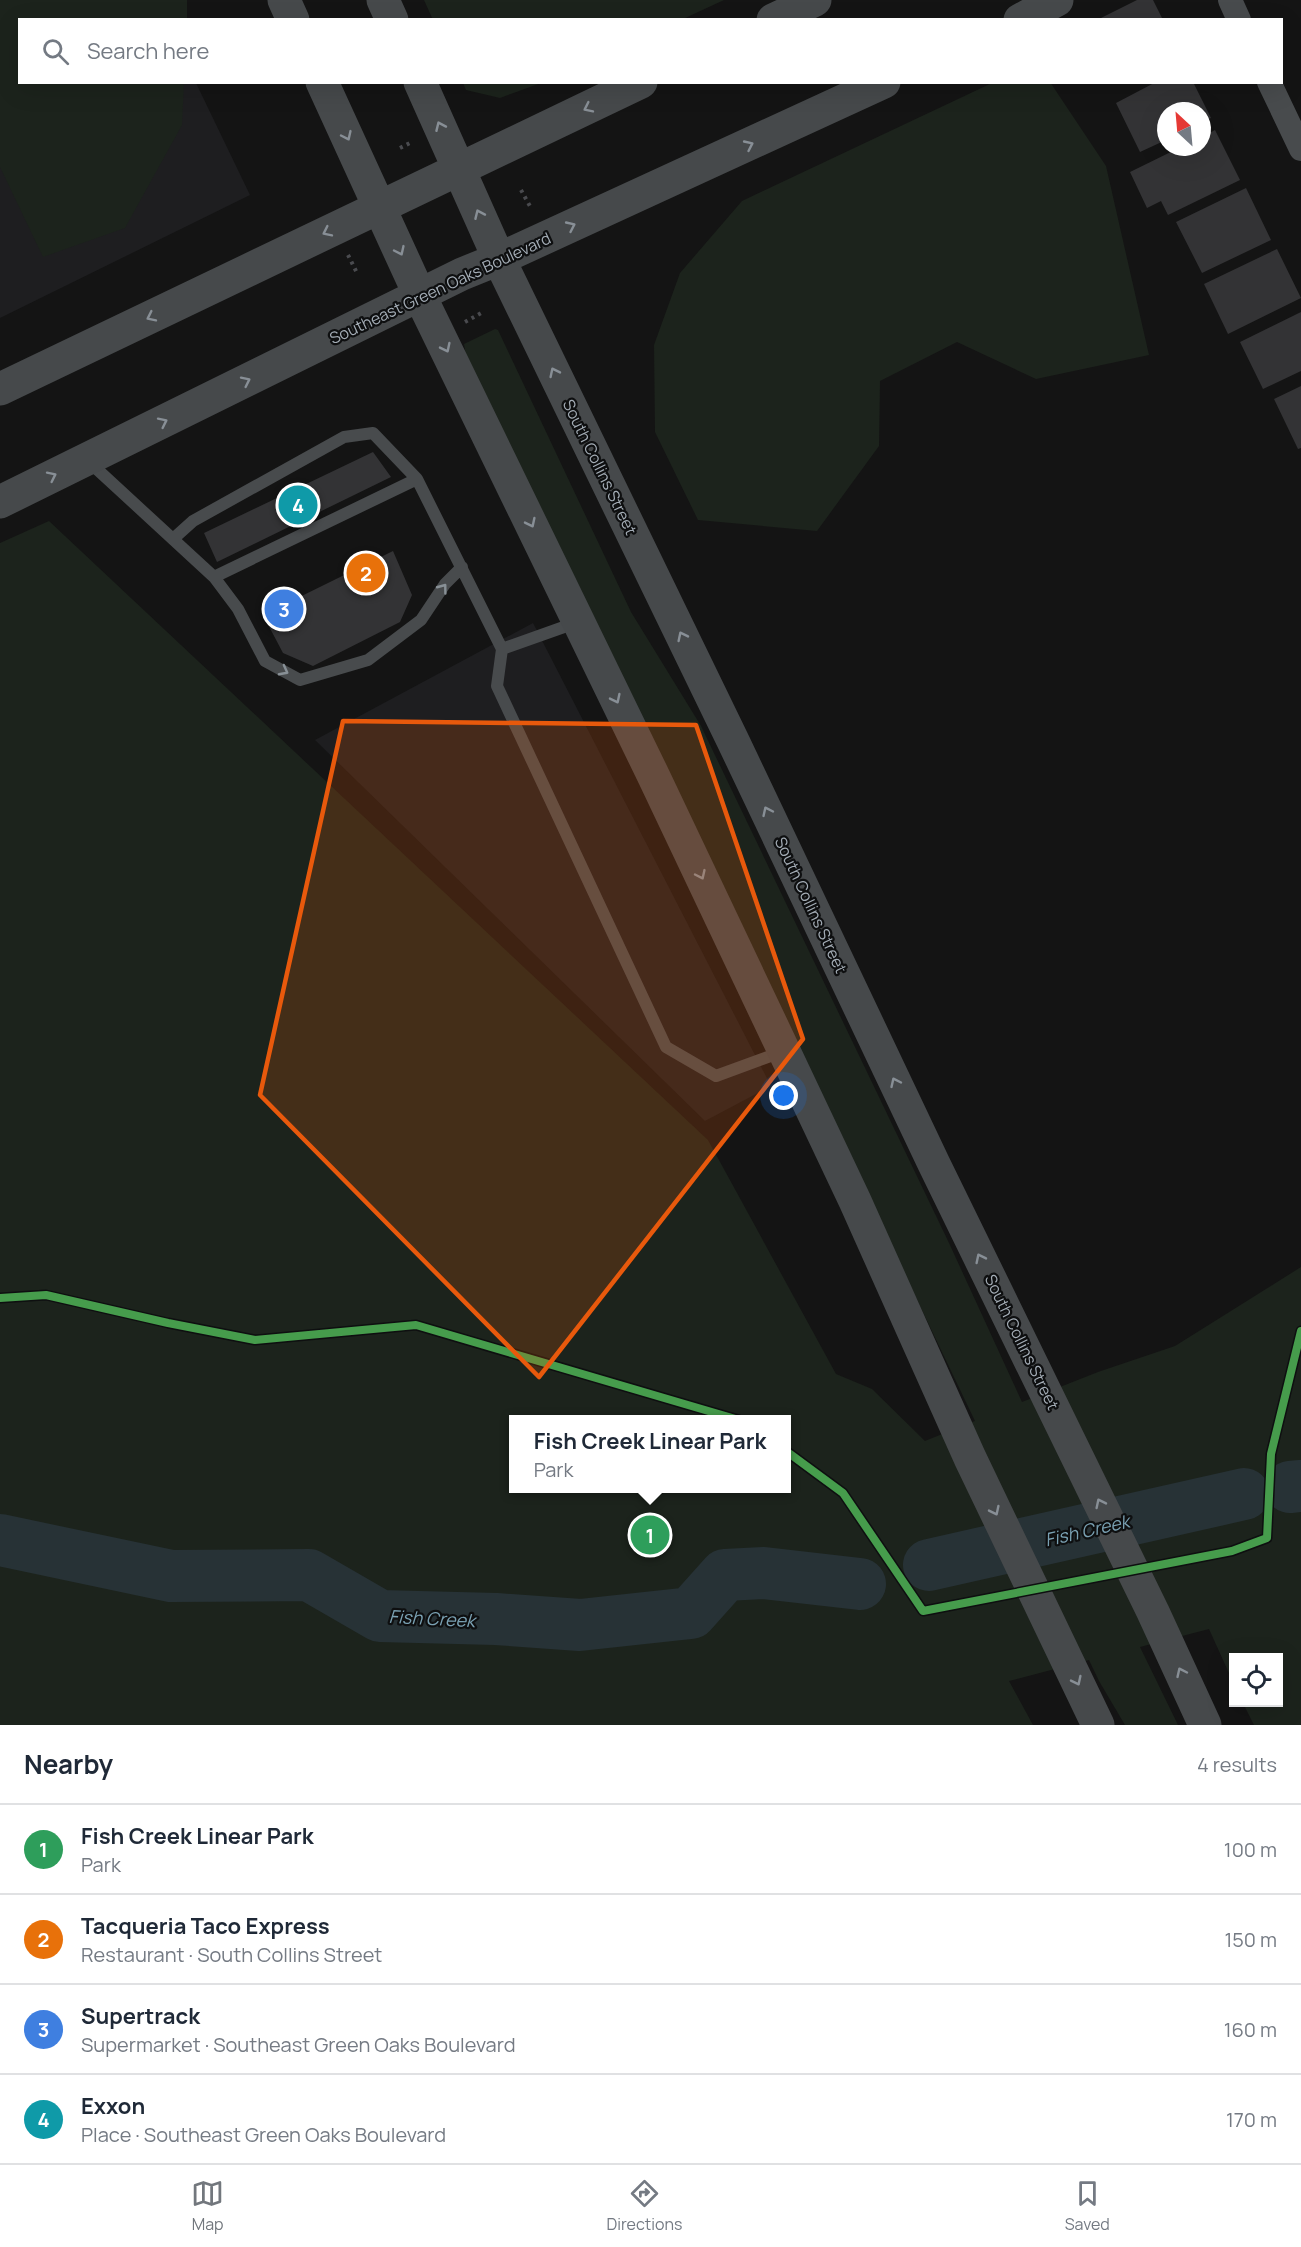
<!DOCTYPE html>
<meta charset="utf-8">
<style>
body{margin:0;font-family:Manrope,sans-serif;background:#f2f2f3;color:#1f2937}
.controls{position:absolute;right:18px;bottom:18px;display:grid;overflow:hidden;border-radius:0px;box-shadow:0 6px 24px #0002}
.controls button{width:54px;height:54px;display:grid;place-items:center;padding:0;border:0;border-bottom:2px solid #e0e1e3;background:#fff;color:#1f2937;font:30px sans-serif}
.compass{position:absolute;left:1157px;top:102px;width:54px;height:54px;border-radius:50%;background:#fff;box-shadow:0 6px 24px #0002;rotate:334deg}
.you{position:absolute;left:784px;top:1096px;width:21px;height:21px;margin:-15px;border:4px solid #fff;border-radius:50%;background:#1a73e8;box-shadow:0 0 0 9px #1a73e833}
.badge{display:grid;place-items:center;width:39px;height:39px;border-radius:50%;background:#72777d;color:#fff;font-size:20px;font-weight:700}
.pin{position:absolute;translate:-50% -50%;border:3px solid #fff;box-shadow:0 2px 6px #0006}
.popup{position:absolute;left:509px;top:1415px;width:282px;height:78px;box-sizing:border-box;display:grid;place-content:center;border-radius:0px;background:#fff;filter:drop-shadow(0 2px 4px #0005);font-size:20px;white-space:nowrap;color:#747a83}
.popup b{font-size:22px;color:#1f2937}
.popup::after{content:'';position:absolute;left:50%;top:100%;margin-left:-12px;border:12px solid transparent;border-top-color:#fff}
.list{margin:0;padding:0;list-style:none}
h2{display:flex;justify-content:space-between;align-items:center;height:78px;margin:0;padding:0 24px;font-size:26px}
h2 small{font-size:20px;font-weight:400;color:#747a83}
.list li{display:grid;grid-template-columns:39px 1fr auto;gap:18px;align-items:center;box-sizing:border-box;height:90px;padding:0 24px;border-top:2px solid #e0e1e3}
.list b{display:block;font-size:22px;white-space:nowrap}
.list p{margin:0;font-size:20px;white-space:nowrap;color:#747a83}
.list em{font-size:20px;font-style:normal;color:#747a83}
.icon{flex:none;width:33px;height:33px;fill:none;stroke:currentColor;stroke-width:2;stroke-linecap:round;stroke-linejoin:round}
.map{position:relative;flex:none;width:1301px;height:1725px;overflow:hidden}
.search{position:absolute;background:#fff;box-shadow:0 6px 24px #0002;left:18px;right:18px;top:18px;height:66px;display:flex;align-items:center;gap:15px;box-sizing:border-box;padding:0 21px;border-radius:0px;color:#747a83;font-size:22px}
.sheet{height:438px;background:#fff}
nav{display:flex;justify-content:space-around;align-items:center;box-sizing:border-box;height:84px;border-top:2px solid #e0e1e3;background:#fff;font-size:16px;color:#747a83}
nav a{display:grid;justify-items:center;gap:3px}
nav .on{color:#72777d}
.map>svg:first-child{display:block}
</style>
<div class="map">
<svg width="1301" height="1725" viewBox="0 0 1301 1725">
<rect width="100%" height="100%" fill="#141414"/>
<!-- built -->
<path fill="#1e1e20" d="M 0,0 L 20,20 L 20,82 L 196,83 L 250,195 L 0,318 Z
M 533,623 L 771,1086 L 705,1121 L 315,740 Z"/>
<!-- green -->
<path fill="#1c231c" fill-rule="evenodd" d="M 0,0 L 187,0 L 187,19 L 20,20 L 20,82 L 184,83 L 182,125 L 125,228 L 43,257 L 0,167 Z
M 424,0 L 724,0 L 683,19 L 433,20 Z
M 1050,82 L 1106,166 L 1149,355 L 1036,379 L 957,342 L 880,381 L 879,446 L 817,531 L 698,520 L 655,432 L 654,345 L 680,273 L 742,201 L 992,83 Z
M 463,83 L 541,83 L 500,98 L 466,90 Z
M 495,329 L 498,330 L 631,612 L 701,726 L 949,1243 L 1022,1402 L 1098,1372 L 1175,1346 L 1301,1267 L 1301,1725 L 1254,1725 L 1243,1703 L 1278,1702 L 1278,1658 L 1234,1658 L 1233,1682 L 1209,1629 L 1140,1647 L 1178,1725 L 1125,1725 L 1099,1681 L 1089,1660 L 1009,1681 L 1033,1725 L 0,1725 L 0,543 L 49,521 L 708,1140 L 836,1374 L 872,1389 L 925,1441 L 975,1421 L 466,357 L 464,344 ZM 514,1420 L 786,1420 L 786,1488 L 514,1488 Z"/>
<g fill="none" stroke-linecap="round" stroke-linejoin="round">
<!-- river -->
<path stroke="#273236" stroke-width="52" d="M 1290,1487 L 1301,1486
M 0,1540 L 171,1576 L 309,1575 L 380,1616 L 496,1619 L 580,1625 L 691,1613 L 725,1575 L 764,1573 L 860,1584
M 929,1565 L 1244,1494"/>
</g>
<!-- building -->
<path fill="#333335" d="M 1137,0 L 1153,0 L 1163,20 L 1097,20 Z
M 1156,82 L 1193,82 L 1211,118 L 1202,122 L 1202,111 L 1166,111 L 1166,140 L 1140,152 L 1116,103 Z
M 1215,130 L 1240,180 L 1168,215 L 1161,201 L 1147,208 L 1130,172 L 1181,147 L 1202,147 L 1202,137 Z
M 1246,188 L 1271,240 L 1202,273 L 1176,222 Z
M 1277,249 L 1301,298 L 1228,334 L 1204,284 Z
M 1301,312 L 1301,371 L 1263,389 L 1240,342 Z
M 1301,386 L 1301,448 L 1298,449 L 1274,399 Z
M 373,452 L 391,477 L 217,562 L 204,533 Z
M 393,551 L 412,595 L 400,622 L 313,666 L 283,653 L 263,615 Z"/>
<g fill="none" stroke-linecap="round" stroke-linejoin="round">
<!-- path -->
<path stroke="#4a4b4f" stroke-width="4" stroke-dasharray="3 4.5" stroke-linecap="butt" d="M 400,148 L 412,142
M 521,190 L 531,208
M 348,255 L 357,273
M 465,322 L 483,312"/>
<!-- lane -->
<path stroke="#484b4d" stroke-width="12" d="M 87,460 L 214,577 L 417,479 L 502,649 L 578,622
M 173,539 L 193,521 L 344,437 L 373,433 L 417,479
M 214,577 L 238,609 L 265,661 L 300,680 L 368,660 L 421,620 L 445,584 L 462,567
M 502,649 L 497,686 L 666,1047 L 716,1076 L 784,1051"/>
<!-- street -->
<path stroke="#484b4d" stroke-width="24" d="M 1230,0 L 1239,20
M 1269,82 L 1301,149"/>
<!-- secondary -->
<path stroke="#46494b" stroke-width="33" d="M 284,0 L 293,20
M 383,0 L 392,20
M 773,20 L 815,0
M 1020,20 L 1057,0
M 322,82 L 420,296 L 654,777 L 784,1051 L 855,1201 L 970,1458 L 1098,1725
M 420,82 L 499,259 L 734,743 L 934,1164 L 1153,1612 L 1205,1725
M 0,389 L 641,82
M 0,502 L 462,274 L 499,259 L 884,82"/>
<!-- cycleway casing -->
<g stroke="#0e0f10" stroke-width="11">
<path id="cycleway" d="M 0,1298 L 46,1295 L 168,1323 L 255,1340 L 416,1325 L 739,1420
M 786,1451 L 843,1493 L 923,1611 L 1232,1551 L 1267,1538 L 1271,1454 L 1301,1331"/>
</g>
<!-- cycleway -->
<use href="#cycleway" stroke="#469c4c" stroke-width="8"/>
</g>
<!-- one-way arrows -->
<defs><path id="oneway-chevron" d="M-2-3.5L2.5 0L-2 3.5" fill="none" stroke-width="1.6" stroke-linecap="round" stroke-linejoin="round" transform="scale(1.5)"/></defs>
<g stroke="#888f96">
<use href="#oneway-chevron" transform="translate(588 108) rotate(154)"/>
<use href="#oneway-chevron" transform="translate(440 126) rotate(-114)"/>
<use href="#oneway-chevron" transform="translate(347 136) rotate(65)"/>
<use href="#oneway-chevron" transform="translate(749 145) rotate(-25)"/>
<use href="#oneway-chevron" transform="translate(479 214) rotate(-114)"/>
<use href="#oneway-chevron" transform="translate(571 226) rotate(-25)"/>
<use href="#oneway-chevron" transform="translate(327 232) rotate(154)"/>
<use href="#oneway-chevron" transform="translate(400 251) rotate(65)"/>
<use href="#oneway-chevron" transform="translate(151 317) rotate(154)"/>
<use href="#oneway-chevron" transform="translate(446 348) rotate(64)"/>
<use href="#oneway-chevron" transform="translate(554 372) rotate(-116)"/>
<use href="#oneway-chevron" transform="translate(246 381) rotate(-26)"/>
<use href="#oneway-chevron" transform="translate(163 422) rotate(-26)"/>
<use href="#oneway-chevron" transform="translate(52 476) rotate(-26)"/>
<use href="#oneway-chevron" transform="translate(531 523) rotate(64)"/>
<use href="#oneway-chevron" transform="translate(682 636) rotate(-116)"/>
<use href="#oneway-chevron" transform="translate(616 699) rotate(64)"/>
<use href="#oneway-chevron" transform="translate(767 811) rotate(-115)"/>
<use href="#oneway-chevron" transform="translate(701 875) rotate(65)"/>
<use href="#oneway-chevron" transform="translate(895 1082) rotate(-115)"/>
<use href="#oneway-chevron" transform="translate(980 1258) rotate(-116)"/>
<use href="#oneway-chevron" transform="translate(1100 1503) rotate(-116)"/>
<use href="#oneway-chevron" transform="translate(995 1511) rotate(64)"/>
<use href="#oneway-chevron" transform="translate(1181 1672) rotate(-115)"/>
<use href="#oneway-chevron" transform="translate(1077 1681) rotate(64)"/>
</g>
<g stroke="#889096">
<use href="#oneway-chevron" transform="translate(443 588) rotate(-53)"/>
<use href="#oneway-chevron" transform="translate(284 671) rotate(28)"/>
</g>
<!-- marked area -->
<path fill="#e8590c" fill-opacity="0.2" stroke="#e8590c" stroke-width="4.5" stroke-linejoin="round" d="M 343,721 L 696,725 L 803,1039 L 539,1377 L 260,1095 Z"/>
<g text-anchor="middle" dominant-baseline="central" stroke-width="4.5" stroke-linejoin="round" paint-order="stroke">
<!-- street labels -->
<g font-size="16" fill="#a4adb6" stroke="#0e0f10">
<text transform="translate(440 288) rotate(-25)">Southeast Green Oaks Boulevard</text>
<text transform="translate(600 467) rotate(64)">South Collins Street</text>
<text transform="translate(811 905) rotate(65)">South Collins Street</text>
<text transform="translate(1022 1342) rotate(64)">South Collins Street</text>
</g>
<!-- water labels -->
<g font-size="18" font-style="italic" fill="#7aa1b3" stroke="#0e0f10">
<text transform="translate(1087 1530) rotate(-13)">Fish Creek</text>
<text transform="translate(432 1618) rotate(3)">Fish Creek</text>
</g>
</g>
</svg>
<div class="controls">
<button><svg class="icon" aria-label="locate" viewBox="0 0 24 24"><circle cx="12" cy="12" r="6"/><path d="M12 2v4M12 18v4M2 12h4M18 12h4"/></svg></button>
</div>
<svg class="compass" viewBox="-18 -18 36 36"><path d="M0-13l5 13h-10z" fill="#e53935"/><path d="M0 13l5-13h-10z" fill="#747a83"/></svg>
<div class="you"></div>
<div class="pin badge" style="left:650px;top:1535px;background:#2e9e5b">1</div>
<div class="popup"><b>Fish Creek Linear Park</b>Park</div>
<div class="pin badge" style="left:366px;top:573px;background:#e8710a">2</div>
<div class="pin badge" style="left:284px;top:609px;background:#3f7fe0">3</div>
<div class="pin badge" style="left:298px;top:505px;background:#0f9aa8">4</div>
<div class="search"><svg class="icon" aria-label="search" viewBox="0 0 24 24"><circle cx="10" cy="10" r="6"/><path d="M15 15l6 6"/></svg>Search here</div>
</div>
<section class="sheet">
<h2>Nearby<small>4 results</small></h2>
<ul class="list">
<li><span class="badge" style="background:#2e9e5b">1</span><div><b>Fish Creek Linear Park</b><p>Park</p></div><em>100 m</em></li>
<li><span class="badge" style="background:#e8710a">2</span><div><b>Tacqueria Taco Express</b><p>Restaurant · South Collins Street</p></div><em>150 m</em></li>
<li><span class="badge" style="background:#3f7fe0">3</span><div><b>Supertrack</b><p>Supermarket · Southeast Green Oaks Boulevard</p></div><em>160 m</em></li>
<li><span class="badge" style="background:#0f9aa8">4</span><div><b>Exxon</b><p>Place · Southeast Green Oaks Boulevard</p></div><em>170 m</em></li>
</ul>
</section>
<nav>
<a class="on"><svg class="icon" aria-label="map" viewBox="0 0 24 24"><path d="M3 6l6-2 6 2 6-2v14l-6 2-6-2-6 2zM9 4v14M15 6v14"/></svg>Map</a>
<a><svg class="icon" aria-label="directions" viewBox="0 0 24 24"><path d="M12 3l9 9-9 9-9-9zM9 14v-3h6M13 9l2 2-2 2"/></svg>Directions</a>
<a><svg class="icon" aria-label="saved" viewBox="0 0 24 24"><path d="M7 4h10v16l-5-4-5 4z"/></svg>Saved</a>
</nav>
